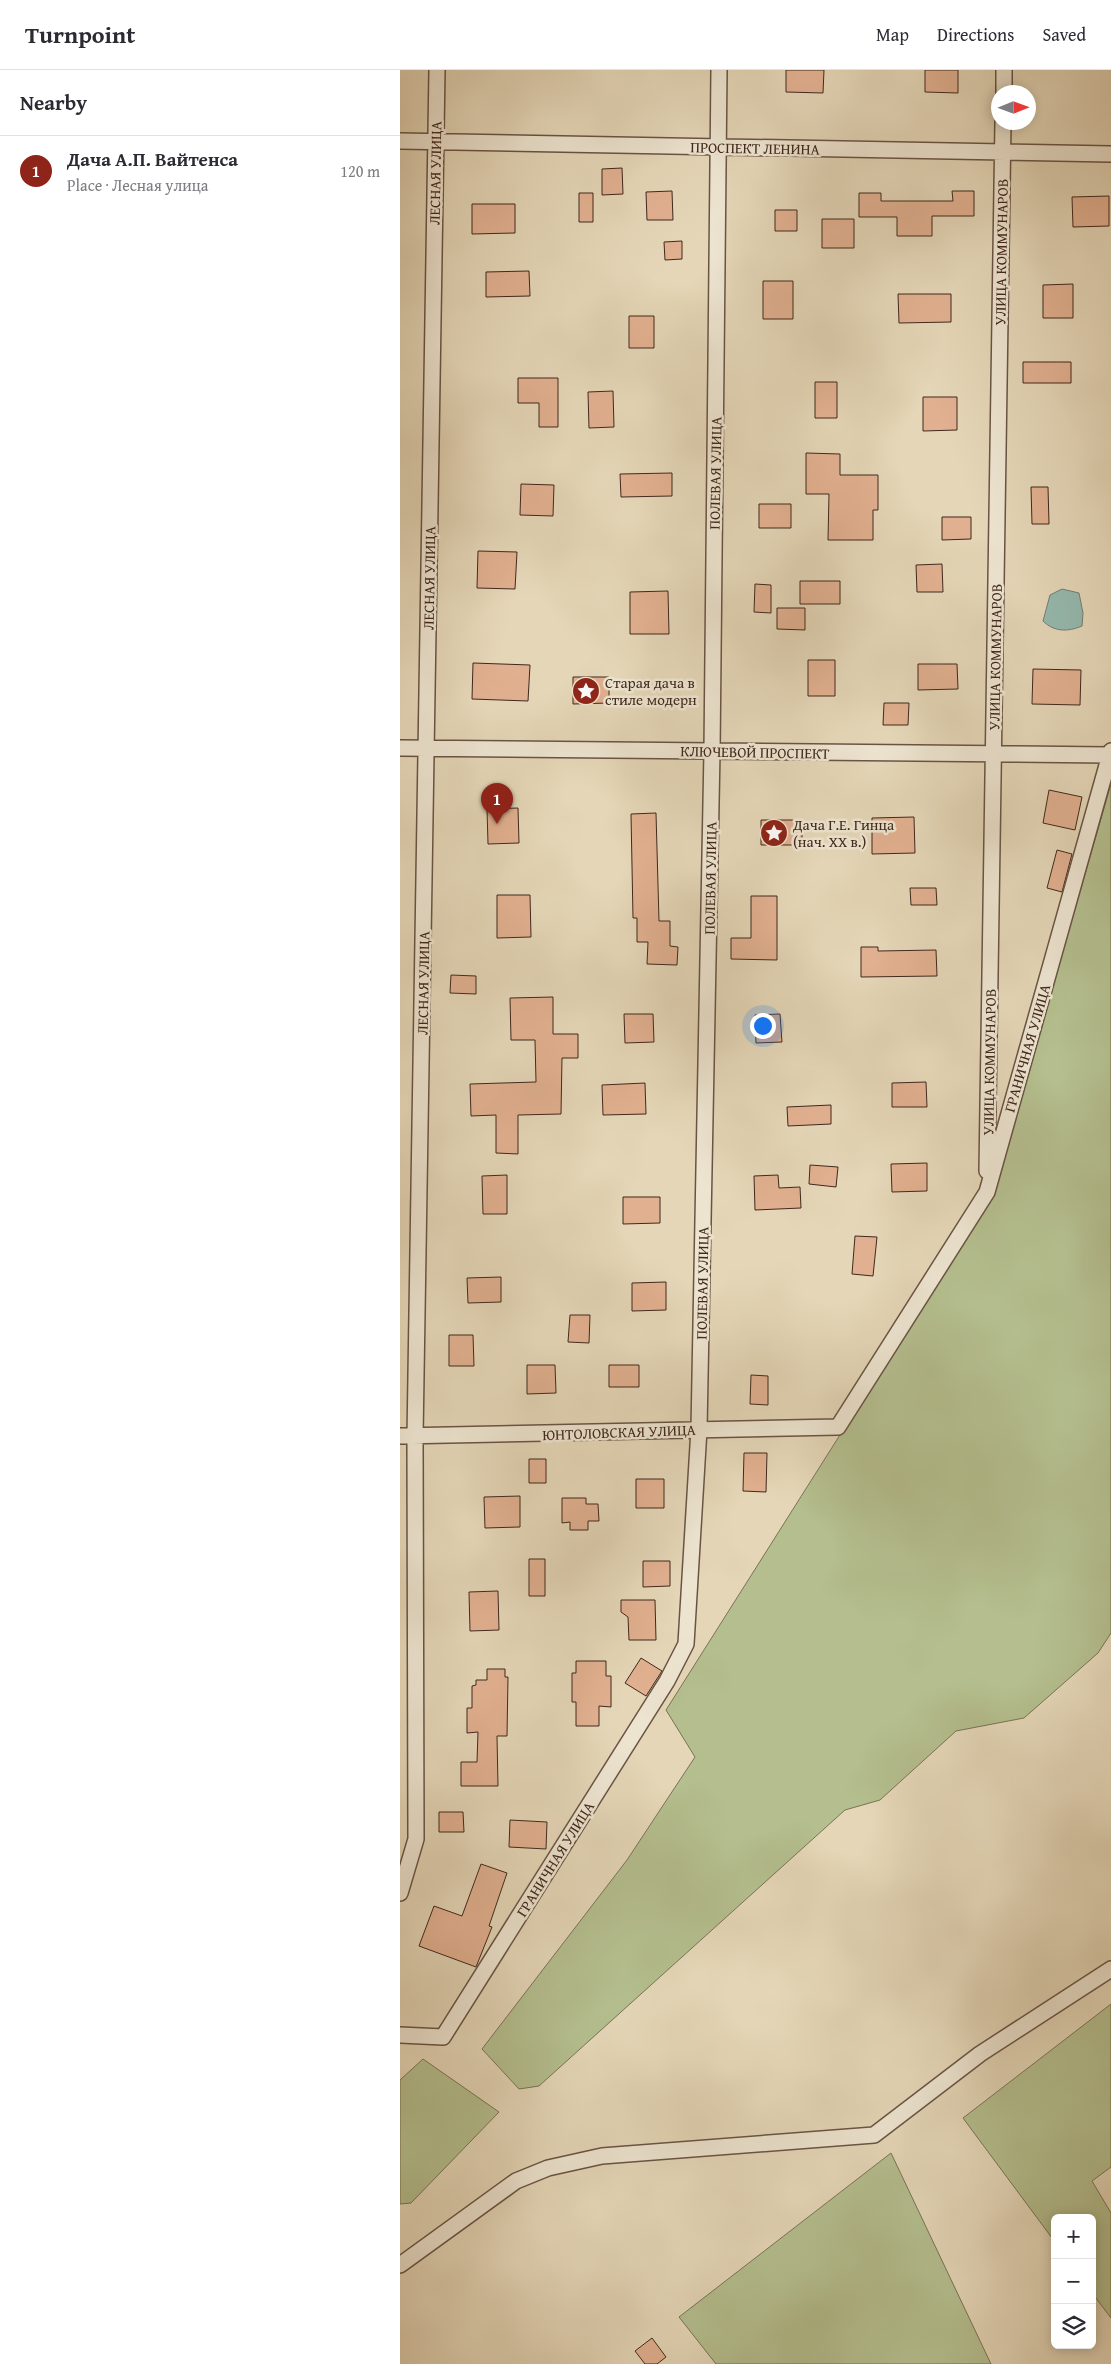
<!DOCTYPE html>
<meta charset="utf-8">
<style>
body{margin:0;font-family:"Gentium Book Plus",serif;background:#f7f7f7;color:#2b2b33}
.controls{position:absolute;right:15px;bottom:15px;display:grid;overflow:hidden;border-radius:8px;box-shadow:0 2px 12px #0003}
.controls button{width:45px;height:45px;display:grid;place-items:center;padding:0;border:0;border-bottom:1px solid #e1e1e2;background:#fff;color:#2b2b33;font:25px sans-serif}
.compass{position:absolute;left:591px;top:15px;width:45px;height:45px;border-radius:50%;background:#fff;box-shadow:0 2px 12px #0003;rotate:89deg}
.you{position:absolute;left:362px;top:955px;width:18px;height:18px;margin:-12px;border:4px solid #fff;border-radius:50%;background:#1a73e8;box-shadow:0 0 0 8px #1a73e833}
.badge{display:grid;place-items:center;width:32px;height:32px;border-radius:50%;background:#8f2418;color:#fff;font-size:16px;font-weight:700}
.pin{position:absolute;translate:-50% -41px;filter:drop-shadow(0 1px 2px #0008)}
.pin::after{content:'';position:absolute;top:26px;width:18px;height:15px;background:inherit;clip-path:polygon(0 0,100% 0,50% 100%)}
.list{margin:0;padding:0;list-style:none}
h2{display:flex;justify-content:space-between;align-items:center;height:65px;margin:0;padding:0 20px;font-size:21px}
h2 small{font-size:16px;font-weight:400;color:#7c7c81}
.list li{display:grid;grid-template-columns:32px 1fr auto;gap:15px;align-items:center;box-sizing:border-box;height:70px;padding:0 20px;border-top:1px solid #e1e1e2}
.list b{display:block;font-size:19px;white-space:nowrap}
.list p{margin:0;font-size:16px;white-space:nowrap;color:#7c7c81}
.list em{font-size:16px;font-style:normal;color:#7c7c81}
.icon{flex:none;width:28px;height:28px;fill:none;stroke:currentColor;stroke-width:2;stroke-linecap:round;stroke-linejoin:round}
.map{position:relative;flex:none;width:711px;height:2294px;overflow:hidden}
header{display:flex;align-items:center;gap:30px;box-sizing:border-box;height:70px;padding:0 25px;background:#fff;border-bottom:1px solid #e1e1e2}
header strong{font-size:24px}
nav{display:flex;gap:28px;margin-inline-start:auto;font-size:18px}
main{display:flex}
aside{flex:1;background:#fff}
.map>svg:first-child{display:block}
</style>
<header>
<strong>Turnpoint</strong>
<nav><a>Map</a><a>Directions</a><a>Saved</a></nav>
</header>
<main>
<aside>
<h2>Nearby<small></small></h2>
<ul class="list">
<li><span class="badge">1</span><div><b>Дача А.П. Вайтенса</b><p>Place · Лесная улица</p></div><em>120 m</em></li>
</ul>
</aside>
<div class="map">
<svg width="711" height="2294" viewBox="0 0 711 2294">
<rect width="100%" height="100%" fill="#e4d6b7"/>
<filter id="stains"><feTurbulence type="fractalNoise" baseFrequency=".004" numOctaves="4"/><feColorMatrix values="0 0 0 0 .2 0 0 0 0 .09 0 0 0 0 .02 0 0 0 .5 -.17"/></filter>
<radialGradient id="worn" r=".72"><stop offset=".6" stop-color="#630" stop-opacity="0"/><stop offset="1" stop-color="#630" stop-opacity=".3"/></radialGradient>
<!-- green -->
<path fill="#b4be8e" stroke="#7a7356" d="M 711,714 L 711,1563 L 698,1583 L 624,1648 L 556,1661 L 480,1730 L 445,1740 L 139,2016 L 119,2019 L 82,1979 L 227,1790 L 295,1687 L 266,1640 L 593,1123 Z
M 711,1934 L 711,2097 L 692,2111 L 711,2143 L 711,2248 L 692,2223 L 692,2148 L 655,2148 L 655,2172 L 563,2048 Z
M 23,1989 L 99,2042 L 11,2133 L 0,2134 L 0,2010 Z
M 491,2083 L 591,2294 L 316,2294 L 279,2247 Z"/>
<!-- water -->
<path fill="#95b9ae" stroke="#737f74" d="M 662,519 L 679,523 L 683,543 L 682,556 C 668,562 654,562 643,551 L 650,525 Z"/>
<!-- building -->
<path fill="#e1b090" stroke="#40281d" d="M 386,0 L 424,0 L 423,23 L 386,22 Z
M 525,0 L 558,0 L 558,23 L 525,22 Z
M 222,98 L 223,124 L 202,125 L 202,99 Z
M 272,121 L 273,150 L 247,150 L 246,122 Z
M 552,121 L 574,121 L 574,146 L 532,146 L 532,166 L 497,166 L 497,147 L 459,147 L 459,123 L 481,123 L 481,131 L 553,131 Z
M 179,123 L 193,123 L 193,152 L 179,152 Z
M 709,126 L 709,156 L 673,157 L 672,127 Z
M 72,134 L 115,134 L 115,163 L 72,164 Z
M 375,140 L 397,140 L 397,161 L 375,161 Z
M 422,149 L 454,149 L 454,178 L 422,178 Z
M 282,171 L 282,189 L 265,190 L 264,172 Z
M 129,201 L 130,226 L 86,227 L 86,202 Z
M 363,211 L 393,211 L 393,249 L 363,249 Z
M 673,214 L 673,248 L 643,248 L 643,215 Z
M 498,224 L 551,224 L 551,252 L 499,253 Z
M 229,246 L 254,246 L 254,278 L 229,278 Z
M 623,292 L 671,292 L 671,313 L 623,313 Z
M 118,308 L 158,308 L 158,357 L 139,357 L 139,333 L 118,333 Z
M 415,312 L 437,312 L 437,348 L 415,348 Z
M 213,321 L 214,357 L 189,358 L 188,322 Z
M 523,327 L 557,327 L 557,360 L 523,361 Z
M 406,383 L 440,384 L 440,405 L 478,405 L 478,440 L 473,440 L 473,470 L 428,470 L 429,424 L 406,424 Z
M 272,403 L 272,426 L 221,427 L 220,404 Z
M 121,414 L 154,415 L 153,446 L 120,445 Z
M 631,417 L 648,417 L 649,454 L 632,454 Z
M 359,434 L 391,434 L 391,458 L 359,458 Z
M 542,447 L 571,447 L 571,469 L 542,470 Z
M 78,481 L 117,482 L 115,519 L 77,518 Z
M 542,494 L 543,522 L 517,522 L 516,495 Z
M 400,511 L 440,511 L 440,534 L 400,534 Z
M 355,514 L 371,515 L 371,543 L 354,542 Z
M 268,521 L 269,564 L 230,564 L 230,522 Z
M 377,538 L 405,538 L 405,560 L 377,559 Z
M 408,590 L 435,590 L 435,626 L 408,626 Z
M 73,593 L 130,595 L 128,631 L 72,629 Z
M 518,594 L 557,594 L 558,619 L 518,620 Z
M 633,599 L 681,600 L 680,635 L 632,634 Z
M 173,607 L 209,607 L 209,633 L 173,634 Z
M 484,633 L 509,633 L 508,655 L 483,655 Z
M 649,720 L 682,727 L 675,760 L 643,753 Z
M 118,738 L 119,773 L 88,774 L 87,739 Z
M 256,743 L 259,851 L 270,851 L 270,876 L 278,877 L 277,895 L 247,894 L 248,872 L 237,872 L 237,848 L 233,848 L 231,744 Z
M 514,747 L 515,783 L 472,784 L 472,748 Z
M 361,750 L 402,750 L 402,775 L 361,775 Z
M 657,780 L 672,784 L 662,822 L 647,818 Z
M 510,818 L 536,818 L 537,835 L 511,835 Z
M 97,825 L 130,825 L 131,867 L 97,868 Z
M 351,826 L 377,826 L 377,890 L 331,889 L 331,868 L 351,868 Z
M 461,877 L 478,877 L 478,881 L 536,880 L 537,906 L 461,907 Z
M 51,905 L 76,906 L 76,924 L 50,923 Z
M 153,927 L 153,964 L 178,964 L 178,988 L 162,988 L 161,1044 L 118,1045 L 118,1084 L 96,1083 L 96,1045 L 71,1046 L 70,1014 L 136,1012 L 135,970 L 111,970 L 110,928 Z
M 224,944 L 253,944 L 254,972 L 225,973 Z
M 380,944 L 382,972 L 356,973 L 355,945 Z
M 526,1012 L 527,1037 L 492,1037 L 492,1013 Z
M 245,1013 L 246,1044 L 203,1045 L 202,1015 Z
M 431,1035 L 431,1054 L 388,1056 L 387,1037 Z
M 527,1093 L 527,1121 L 492,1122 L 491,1094 Z
M 410,1095 L 438,1097 L 436,1117 L 409,1114 Z
M 107,1105 L 107,1144 L 83,1144 L 82,1106 Z
M 378,1105 L 379,1118 L 400,1117 L 401,1138 L 355,1140 L 354,1106 Z
M 223,1127 L 260,1127 L 260,1153 L 223,1154 Z
M 455,1166 L 477,1167 L 473,1206 L 452,1204 Z
M 101,1207 L 101,1232 L 68,1233 L 67,1208 Z
M 266,1212 L 266,1240 L 232,1241 L 232,1213 Z
M 170,1245 L 190,1245 L 189,1273 L 168,1272 Z
M 49,1265 L 73,1265 L 74,1296 L 49,1296 Z
M 127,1295 L 155,1295 L 156,1323 L 127,1324 Z
M 209,1295 L 239,1295 L 239,1317 L 209,1317 Z
M 351,1305 L 368,1306 L 368,1335 L 350,1334 Z
M 344,1383 L 367,1383 L 366,1422 L 343,1421 Z
M 129,1389 L 146,1389 L 146,1413 L 129,1413 Z
M 236,1409 L 264,1409 L 264,1438 L 236,1438 Z
M 120,1426 L 120,1457 L 85,1458 L 84,1427 Z
M 162,1428 L 186,1428 L 186,1434 L 198,1434 L 199,1451 L 188,1451 L 188,1460 L 170,1460 L 170,1452 L 162,1453 Z
M 129,1489 L 145,1489 L 145,1526 L 129,1526 Z
M 243,1491 L 270,1491 L 270,1516 L 243,1517 Z
M 98,1521 L 99,1560 L 70,1561 L 69,1522 Z
M 221,1530 L 255,1530 L 256,1570 L 229,1570 L 228,1547 L 221,1542 Z
M 241,1588 L 262,1601 L 246,1626 L 225,1613 Z
M 176,1591 L 206,1591 L 206,1606 L 211,1606 L 211,1637 L 199,1636 L 199,1656 L 176,1656 L 176,1632 L 172,1632 L 172,1603 L 176,1603 Z
M 87,1599 L 105,1599 L 105,1607 L 108,1607 L 107,1666 L 97,1666 L 98,1716 L 61,1716 L 61,1692 L 77,1692 L 78,1662 L 67,1663 L 67,1638 L 72,1638 L 72,1616 L 76,1615 L 76,1610 L 87,1610 Z
M 39,1742 L 63,1742 L 64,1762 L 39,1762 Z
M 110,1750 L 147,1752 L 146,1779 L 109,1777 Z
M 81,1794 L 107,1803 L 89,1856 L 92,1857 L 76,1897 L 19,1876 L 34,1836 L 62,1846 Z
M 252,2268 L 266,2287 L 257,2294 L 245,2294 L 235,2281 Z"/>
<g fill="none" stroke-linecap="round" stroke-linejoin="round">
<!-- minor casing -->
<g stroke="#695444" stroke-width="18">
<path id="minor" d="M 604,22 L 604,0
M 0,71 L 711,84
M 0,678 L 709,685
M 587,1101 L 603,52
M 0,1366 L 438,1357 L 587,1122 L 711,681
M 0,1823 L 16,1769 L 15,1367 L 37,0
M 0,1965 L 43,1967 L 267,1611 L 286,1574 L 299,1359 L 312,681 L 319,0
M 0,2195 L 116,2111 L 148,2098 L 202,2086 L 474,2065 L 580,1984 L 711,1899"/>
</g>
<!-- minor -->
<use href="#minor" stroke="#ede4d0" stroke-width="15"/>
</g>
<!-- icons -->
<defs>
<g id="sight-disc" transform="scale(1.4375)"><circle r="9.5" fill="#8f2418" stroke="#ede4d0"/><path d="M0-6L1.8-2.2L6-1.7L2.9 1.2L3.7 5.4L0 3.3L-3.7 5.4L-2.9 1.2L-6-1.7L-1.8-2.2Z" fill="#fff"/></g>
</defs>
<g fill-rule="evenodd">
<use href="#sight-disc" x="186" y="621"/>
<use href="#sight-disc" x="374" y="763"/>
</g>
<g text-anchor="middle" dominant-baseline="central" stroke-width="5" stroke-linejoin="round" paint-order="stroke">
<!-- street labels -->
<g font-size="15" fill="#40281d" stroke="#ede4d0">
<text transform="translate(355 78) rotate(1)">ПРОСПЕКТ ЛЕНИНА</text>
<text transform="translate(35 103) rotate(-89)">ЛЕСНАЯ УЛИЦА</text>
<text transform="translate(601 182) rotate(-89)">УЛИЦА КОММУНАРОВ</text>
<text transform="translate(315 403) rotate(-89)">ПОЛЕВАЯ УЛИЦА</text>
<text transform="translate(29 508) rotate(-89)">ЛЕСНАЯ УЛИЦА</text>
<text transform="translate(595 587) rotate(-89)">УЛИЦА КОММУНАРОВ</text>
<text transform="translate(355 682) rotate(1)">КЛЮЧЕВОЙ ПРОСПЕКТ</text>
<text transform="translate(310 808) rotate(-89)">ПОЛЕВАЯ УЛИЦА</text>
<text transform="translate(23 913) rotate(-89)">ЛЕСНАЯ УЛИЦА</text>
<text transform="translate(627 978) rotate(-74)">ГРАНИЧНАЯ УЛИЦА</text>
<text transform="translate(589 992) rotate(-89)">УЛИЦА КОММУНАРОВ</text>
<text transform="translate(302 1213) rotate(-89)">ПОЛЕВАЯ УЛИЦА</text>
<text transform="translate(219 1362) rotate(-2)">ЮНТОЛОВСКАЯ УЛИЦА</text>
<text transform="translate(155 1789) rotate(-58)">ГРАНИЧНАЯ УЛИЦА</text>
</g>
<!-- poi labels -->
<g font-size="15" fill="#40281d" stroke="#ede4d0" text-anchor="start">
<text x="205" y="612">Старая дача в<tspan x="205" dy="17">стиле модерн</tspan></text>
<text x="393" y="754">Дача Г.Е. Гинца<tspan x="393" dy="17">(нач. XX в.)</tspan></text>
</g>
</g>
<rect width="100%" height="100%" filter="url(#stains)"/>
<rect width="100%" height="100%" fill="url(#worn)"/>
</svg>
<div class="controls">
<button>+</button>
<button>−</button>
<button><svg class="icon" aria-label="layers" viewBox="0 0 24 24"><path d="M12 4l9 5-9 5-9-5zM3 14l9 5 9-5"/></svg></button>
</div>
<svg class="compass" viewBox="-18 -18 36 36"><path d="M0-13l5 13h-10z" fill="#e53935"/><path d="M0 13l5-13h-10z" fill="#7c7c81"/></svg>
<div class="you"></div>
<div class="pin badge" style="left:97px;top:754px">1</div>
</div>
</main>
